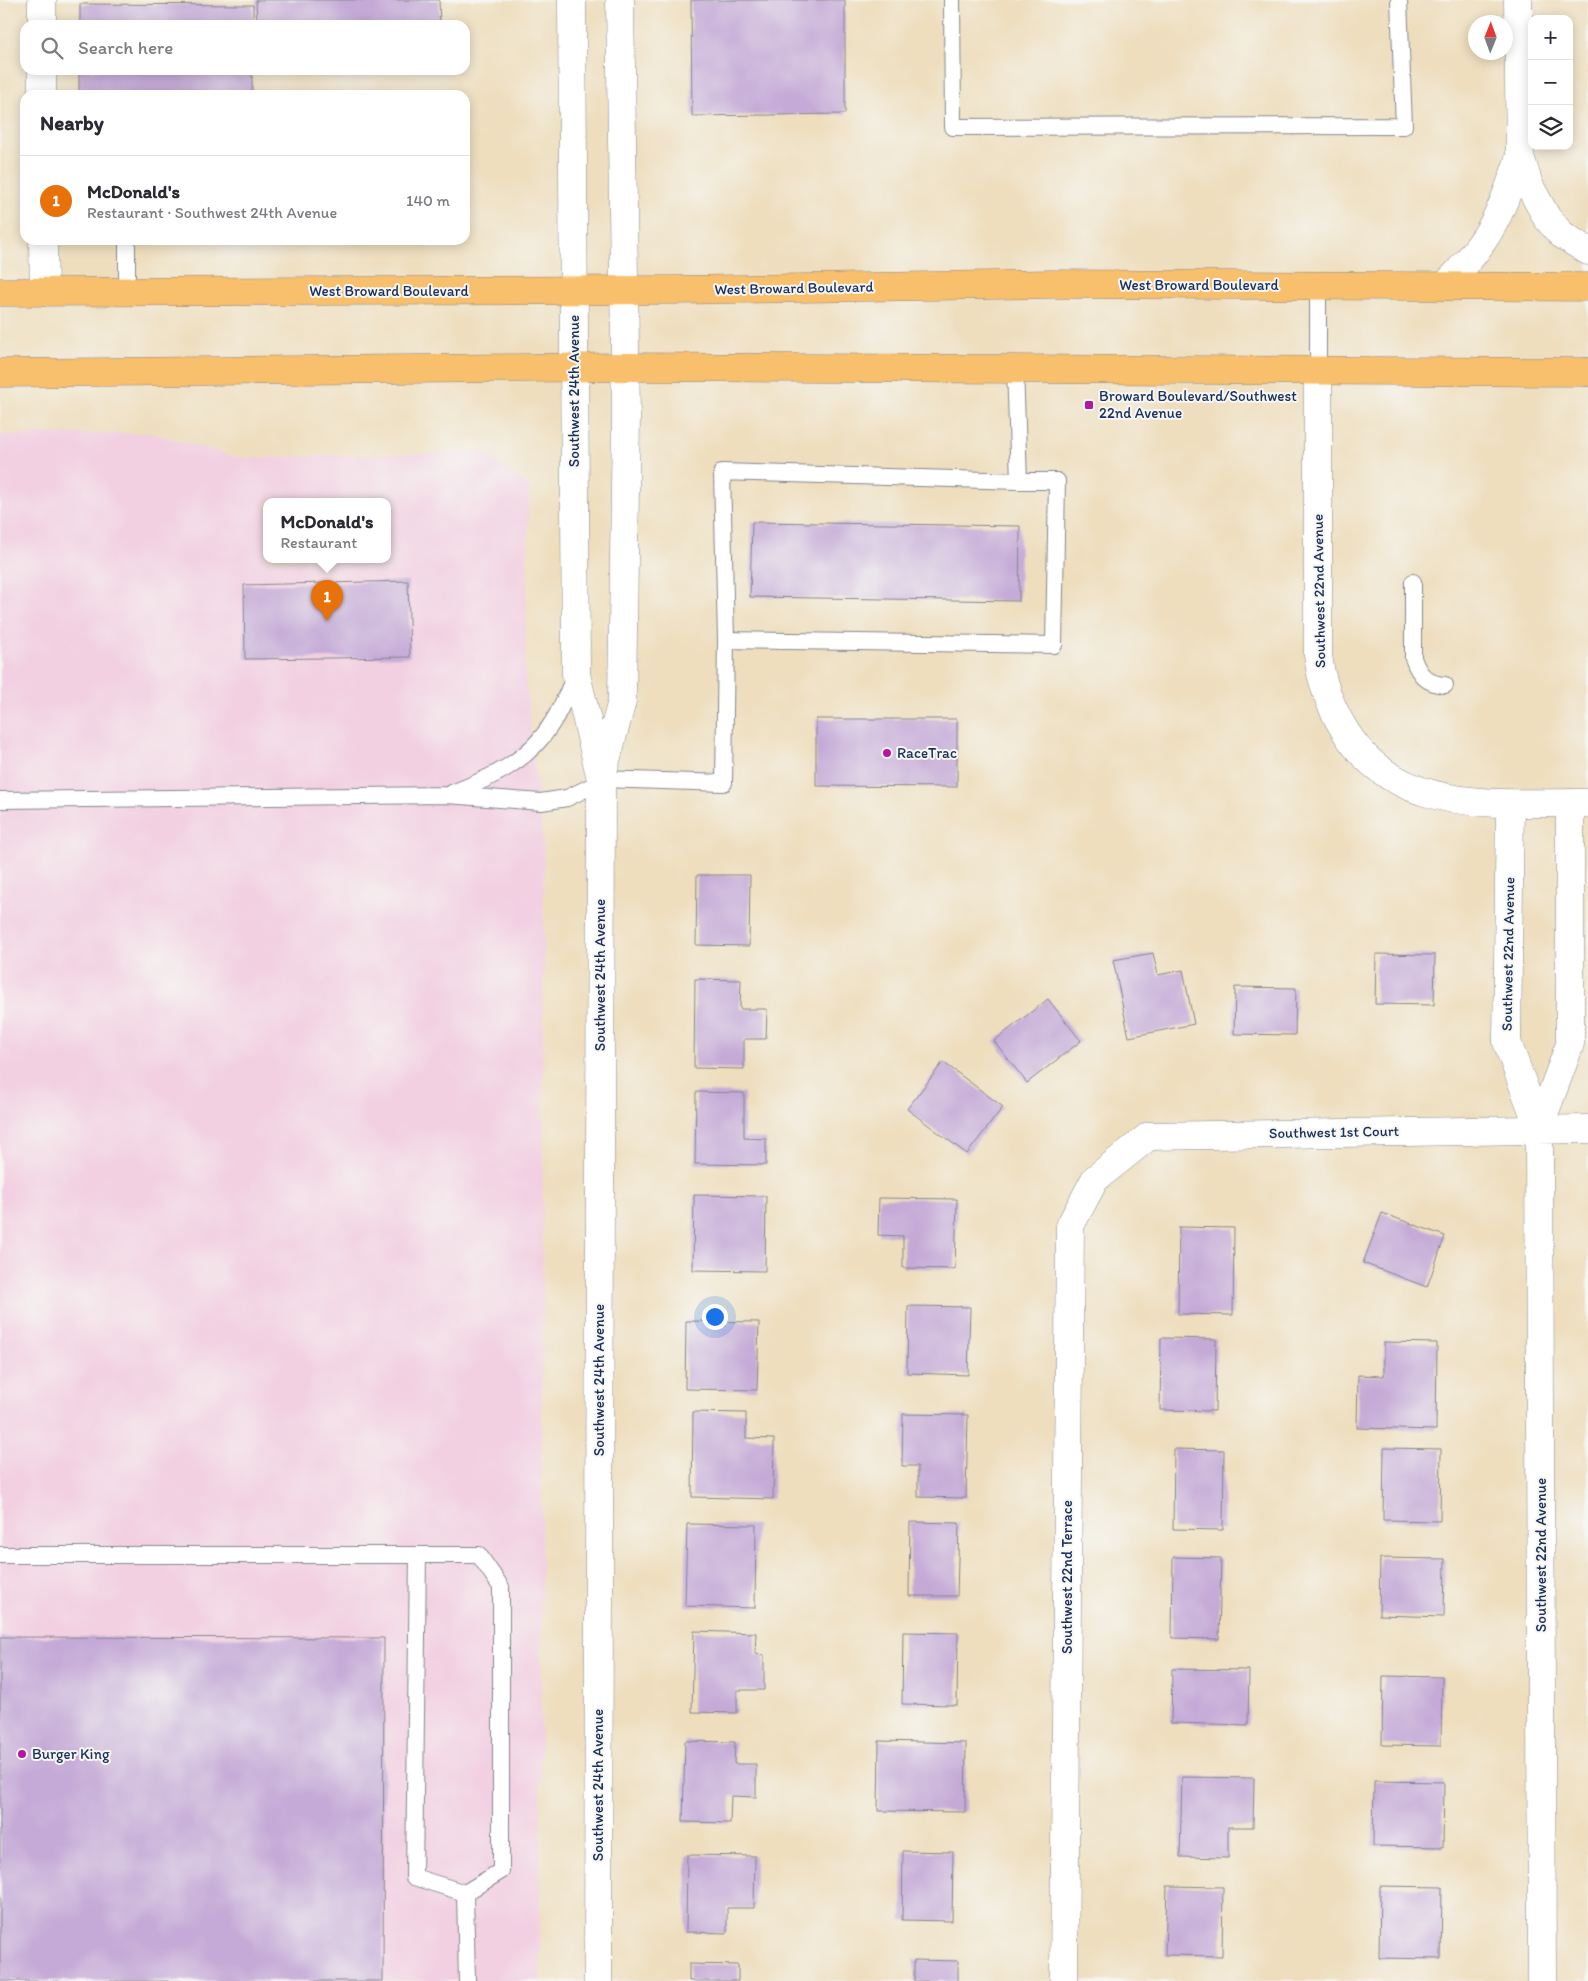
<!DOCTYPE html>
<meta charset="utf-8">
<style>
body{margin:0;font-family:Itim,sans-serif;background:#f2f2f3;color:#2b2b33}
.controls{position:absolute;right:15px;top:15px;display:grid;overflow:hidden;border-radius:10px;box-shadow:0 2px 12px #0003}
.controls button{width:45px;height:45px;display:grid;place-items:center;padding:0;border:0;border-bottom:1px solid #e1e1e2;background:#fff;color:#2b2b33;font:25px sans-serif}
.compass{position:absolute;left:1468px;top:15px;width:45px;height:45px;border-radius:50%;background:#fff;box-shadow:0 2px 12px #0003;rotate:1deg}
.you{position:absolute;left:714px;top:1316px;width:18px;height:18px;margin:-12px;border:4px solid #fff;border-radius:50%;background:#1a73e8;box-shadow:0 0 0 8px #1a73e833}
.badge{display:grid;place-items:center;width:32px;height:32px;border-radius:50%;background:#1a73e8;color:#fff;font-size:16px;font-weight:700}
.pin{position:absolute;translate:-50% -41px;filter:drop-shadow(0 1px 2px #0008)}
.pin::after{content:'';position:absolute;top:26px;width:18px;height:15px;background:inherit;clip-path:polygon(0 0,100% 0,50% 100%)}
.popup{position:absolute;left:263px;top:498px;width:128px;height:65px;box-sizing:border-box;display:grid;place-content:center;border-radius:10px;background:#fff;filter:drop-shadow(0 1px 4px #0005);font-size:16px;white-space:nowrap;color:#7c7c81}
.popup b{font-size:19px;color:#2b2b33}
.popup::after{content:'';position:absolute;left:50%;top:100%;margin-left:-10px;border:10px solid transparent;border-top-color:#fff}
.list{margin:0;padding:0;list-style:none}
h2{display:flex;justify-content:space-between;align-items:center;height:65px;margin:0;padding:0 20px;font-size:21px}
h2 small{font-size:16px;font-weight:400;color:#7c7c81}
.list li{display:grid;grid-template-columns:32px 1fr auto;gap:15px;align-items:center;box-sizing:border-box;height:90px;padding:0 20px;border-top:1px solid #e1e1e2}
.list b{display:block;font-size:19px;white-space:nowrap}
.list p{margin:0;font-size:16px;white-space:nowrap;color:#7c7c81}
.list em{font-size:16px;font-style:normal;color:#7c7c81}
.icon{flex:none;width:28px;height:28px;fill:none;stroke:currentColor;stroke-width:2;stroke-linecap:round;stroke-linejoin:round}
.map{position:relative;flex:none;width:1588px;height:1981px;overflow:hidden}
.search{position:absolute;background:#fff;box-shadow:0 2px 12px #0003;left:20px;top:20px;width:450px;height:55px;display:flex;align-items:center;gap:12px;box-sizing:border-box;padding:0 18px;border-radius:15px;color:#7c7c81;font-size:19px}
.panel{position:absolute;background:#fff;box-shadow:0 2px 12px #0003;left:20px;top:90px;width:450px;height:155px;border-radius:15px}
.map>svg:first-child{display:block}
</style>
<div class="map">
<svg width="1588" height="1981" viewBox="0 0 1588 1981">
<rect width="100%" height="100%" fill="#f6f6f2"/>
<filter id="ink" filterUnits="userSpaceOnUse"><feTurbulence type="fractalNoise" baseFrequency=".02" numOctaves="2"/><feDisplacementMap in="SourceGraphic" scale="10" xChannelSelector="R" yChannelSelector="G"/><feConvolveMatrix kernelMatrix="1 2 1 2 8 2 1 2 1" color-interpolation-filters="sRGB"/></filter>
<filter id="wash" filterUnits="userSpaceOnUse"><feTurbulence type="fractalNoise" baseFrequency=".0096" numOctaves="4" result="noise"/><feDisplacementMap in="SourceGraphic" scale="20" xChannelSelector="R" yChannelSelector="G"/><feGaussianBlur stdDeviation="1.12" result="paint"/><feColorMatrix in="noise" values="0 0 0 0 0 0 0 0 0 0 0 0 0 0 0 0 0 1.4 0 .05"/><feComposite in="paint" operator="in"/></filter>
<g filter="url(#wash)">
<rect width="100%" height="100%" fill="#eedebe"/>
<!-- built -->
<path fill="#f2cfe1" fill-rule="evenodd" d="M 152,433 L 241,458 L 483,452 L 529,486 L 525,674 L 544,854 L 540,1981 L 0,1981 L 0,435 ZM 267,502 L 387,502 L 387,560 L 267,560 Z"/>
<g id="blocks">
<!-- building -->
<path fill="#c5aad7" d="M 256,0 L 439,0 L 440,25 L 257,25 Z
M 691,0 L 845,0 L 845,114 L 692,116 Z
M 80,4 L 253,5 L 253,25 L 80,25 Z
M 79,70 L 252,70 L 252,95 L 79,95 Z
M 752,522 L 1020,526 L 1019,601 L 750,597 Z
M 408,581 L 410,657 L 245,659 L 244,585 Z
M 816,719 L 957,719 L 957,787 L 816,786 Z
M 697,875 L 750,875 L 749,946 L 696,945 Z
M 1153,953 L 1158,975 L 1183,970 L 1194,1024 L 1129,1037 L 1113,960 Z
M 1376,954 L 1435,955 L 1434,1005 L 1375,1004 Z
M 695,979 L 741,980 L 740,1009 L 767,1009 L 766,1039 L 744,1039 L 744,1069 L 694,1068 Z
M 1235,987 L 1296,988 L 1295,1035 L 1234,1034 Z
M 1048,999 L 1081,1041 L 1027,1083 L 994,1041 Z
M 943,1062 L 1003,1107 L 967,1154 L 907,1109 Z
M 696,1092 L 744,1093 L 744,1138 L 766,1139 L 766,1165 L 695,1164 Z
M 694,1195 L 766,1196 L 765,1271 L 693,1270 Z
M 879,1198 L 957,1199 L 955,1269 L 903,1268 L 903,1236 L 878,1235 Z
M 1382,1213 L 1445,1236 L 1427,1287 L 1363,1263 Z
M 1179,1227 L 1234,1228 L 1233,1315 L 1178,1314 Z
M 908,1306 L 970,1307 L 968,1375 L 907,1373 Z
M 686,1321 L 759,1322 L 757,1390 L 685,1389 Z
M 1161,1338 L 1216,1339 L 1215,1411 L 1160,1410 Z
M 1384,1342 L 1437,1343 L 1436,1430 L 1357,1428 L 1358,1375 L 1384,1376 Z
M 693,1412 L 746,1413 L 746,1438 L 774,1439 L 773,1499 L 692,1497 Z
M 903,1414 L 968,1415 L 966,1498 L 918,1497 L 918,1466 L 902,1466 Z
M 1384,1448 L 1441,1449 L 1440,1521 L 1383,1520 Z
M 1174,1449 L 1224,1450 L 1223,1530 L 1173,1529 Z
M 910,1522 L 959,1523 L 957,1596 L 909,1596 Z
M 687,1524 L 756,1525 L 755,1608 L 685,1606 Z
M 1173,1557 L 1221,1558 L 1219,1639 L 1172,1638 Z
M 1380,1558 L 1445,1559 L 1444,1617 L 1379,1615 Z
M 694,1631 L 756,1633 L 755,1654 L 764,1655 L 764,1690 L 737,1690 L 737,1713 L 692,1712 Z
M 903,1632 L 958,1633 L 957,1705 L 902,1704 Z
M 0,1637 L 384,1638 L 383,1981 L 0,1981 Z
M 1172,1669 L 1249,1670 L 1248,1725 L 1171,1723 Z
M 1383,1676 L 1442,1677 L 1441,1746 L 1382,1745 Z
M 685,1741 L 735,1742 L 734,1764 L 756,1764 L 756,1797 L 731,1796 L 730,1823 L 683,1822 Z
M 879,1741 L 966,1743 L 965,1812 L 878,1811 Z
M 1182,1777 L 1254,1778 L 1253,1827 L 1228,1827 L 1228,1858 L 1180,1857 Z
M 1374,1781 L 1444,1782 L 1443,1847 L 1373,1846 Z
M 903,1851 L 953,1852 L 952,1921 L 902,1920 Z
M 687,1855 L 755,1856 L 754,1908 L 727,1908 L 727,1933 L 686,1932 Z
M 1167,1886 L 1223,1887 L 1222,1956 L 1165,1955 Z
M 1380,1886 L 1442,1887 L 1441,1959 L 1379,1958 Z
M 914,1960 L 958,1961 L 958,1981 L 914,1981 Z
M 689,1964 L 738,1965 L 738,1981 L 689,1981 Z"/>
</g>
</g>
<g filter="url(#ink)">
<use href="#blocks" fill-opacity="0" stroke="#84868e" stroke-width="1"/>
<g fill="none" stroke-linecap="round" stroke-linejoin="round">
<!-- service casing -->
<g stroke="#84868e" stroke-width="18">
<path id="service" d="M 952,0 L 953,127 L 1404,126 L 1399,0
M 127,240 L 127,291
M 1318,371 L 1318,285
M 1413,582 L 1413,658 C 1419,675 1427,684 1445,685
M 726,640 L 1054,645 L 1057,481 L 1019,481
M 452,793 C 491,778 529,761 552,723 C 562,708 568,690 576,674
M 0,800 L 447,795 L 541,802 L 567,798 L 592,786 L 601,779 L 724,783 L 726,640 L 722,472 L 1019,481 L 1015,369
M 0,1555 L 479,1555 L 501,1587 L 501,1871 L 465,1893 L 467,1981
M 418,1555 L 414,1877 L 465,1893"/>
</g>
<!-- minor casing -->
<g stroke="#84868e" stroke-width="29">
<path id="minor" d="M 42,0 L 42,25
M 572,0 L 576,674 L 600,775
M 1518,0 L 1520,156 L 1529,185 L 1547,218 L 1561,234 L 1588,251
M 42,70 L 42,95
M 43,240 L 44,292
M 1445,286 C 1489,241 1501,215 1520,156
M 1318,371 L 1318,655 C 1321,682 1330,706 1344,729 C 1396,817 1501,802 1588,803
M 1510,803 L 1507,1042 L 1539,1128
M 598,1981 L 601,779 L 622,701 L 626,417 L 620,0
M 1064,1981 L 1070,1226 L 1095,1179 L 1149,1136 L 1588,1129
M 1542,1981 L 1539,1128 L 1570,1044 L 1570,803"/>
</g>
<!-- primary casing -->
<g stroke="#84868e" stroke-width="29">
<path id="primary" d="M 0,292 L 676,290 L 1051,284 L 1588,287
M 0,373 L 625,367 L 1588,372"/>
</g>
<!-- motorway casing -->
<g stroke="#84868e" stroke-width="29">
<path id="motorway" d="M 1586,372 L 1588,372"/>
</g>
<!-- service -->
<use href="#service" stroke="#fff" stroke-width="16"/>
<!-- minor -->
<use href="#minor" stroke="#fff" stroke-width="28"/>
<!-- primary -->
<use href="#primary" stroke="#f8bf6c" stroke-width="28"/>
<!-- motorway -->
<use href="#motorway" stroke="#f8bf6c" stroke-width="28"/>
</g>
</g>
<!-- markers -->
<g fill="#b5179e" stroke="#f6f6f2" stroke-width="2">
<rect x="1084" y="400" width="10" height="10" rx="2.5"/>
<circle cx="887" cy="753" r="5"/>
<circle cx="22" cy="1754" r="5"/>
</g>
<g text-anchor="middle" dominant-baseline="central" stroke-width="4" stroke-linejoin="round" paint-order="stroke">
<!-- street labels -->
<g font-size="15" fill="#1b2f5e" stroke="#f6f6f2">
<text x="1199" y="285">West Broward Boulevard</text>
<text transform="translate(794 288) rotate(-1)">West Broward Boulevard</text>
<text x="389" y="291">West Broward Boulevard</text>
<text transform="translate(574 391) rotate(-90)">Southwest 24th Avenue</text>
<text transform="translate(1319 591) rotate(-91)">Southwest 22nd Avenue</text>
<text transform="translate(1508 954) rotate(-89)">Southwest 22nd Avenue</text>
<text transform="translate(600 975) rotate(-90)">Southwest 24th Avenue</text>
<text transform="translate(1334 1132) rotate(-1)">Southwest 1st Court</text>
<text transform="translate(599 1380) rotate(-90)">Southwest 24th Avenue</text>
<text transform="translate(1541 1555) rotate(-90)">Southwest 22nd Avenue</text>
<text transform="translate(1067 1577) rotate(-90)">Southwest 22nd Terrace</text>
<text transform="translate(598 1785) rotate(-90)">Southwest 24th Avenue</text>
</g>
<!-- poi labels -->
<g font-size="15" fill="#1b2f5e" stroke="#f6f6f2" text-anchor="start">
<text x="1099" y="396">Broward Boulevard/Southwest<tspan x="1099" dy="17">22nd Avenue</tspan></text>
<text x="897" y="753">RaceTrac</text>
<text x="32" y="1754">Burger King</text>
</g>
</g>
</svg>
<div class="controls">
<button>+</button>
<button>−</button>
<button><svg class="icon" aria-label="layers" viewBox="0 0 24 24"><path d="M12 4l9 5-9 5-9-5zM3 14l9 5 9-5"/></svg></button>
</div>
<svg class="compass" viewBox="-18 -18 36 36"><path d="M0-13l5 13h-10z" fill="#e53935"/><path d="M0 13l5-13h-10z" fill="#7c7c81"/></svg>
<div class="you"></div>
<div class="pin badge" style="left:327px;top:621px;background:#e8710a">1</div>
<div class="popup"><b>McDonald's</b>Restaurant</div>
<div class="search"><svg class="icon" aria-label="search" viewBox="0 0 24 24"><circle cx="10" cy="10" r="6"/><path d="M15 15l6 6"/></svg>Search here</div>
<section class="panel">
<h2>Nearby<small></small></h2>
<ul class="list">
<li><span class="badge" style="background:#e8710a">1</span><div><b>McDonald's</b><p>Restaurant · Southwest 24th Avenue</p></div><em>140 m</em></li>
</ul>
</section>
</div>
